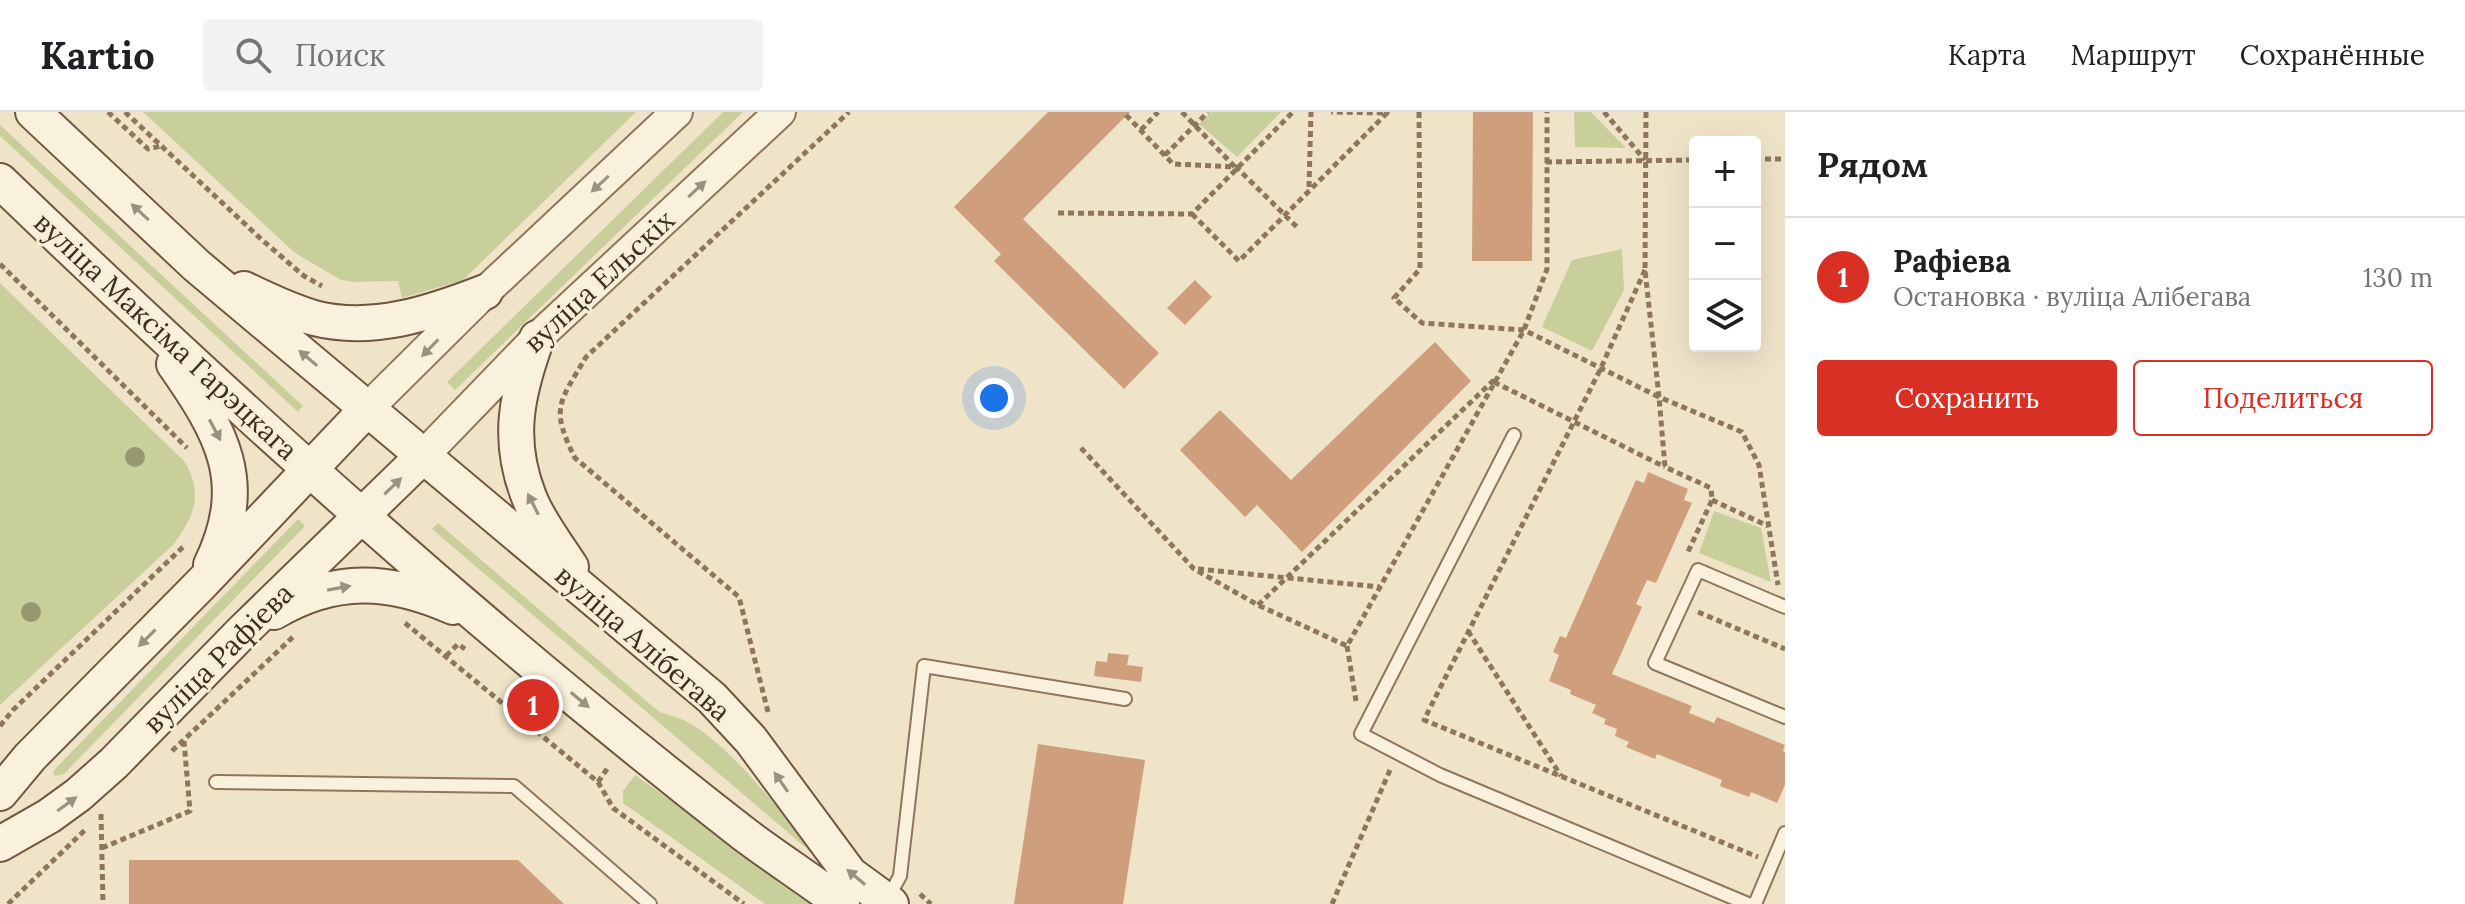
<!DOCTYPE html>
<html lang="ru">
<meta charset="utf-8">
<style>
body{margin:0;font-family:Lora,serif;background:#f2f2f2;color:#202124}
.controls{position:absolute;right:24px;top:24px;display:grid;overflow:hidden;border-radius:8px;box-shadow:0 8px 32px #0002}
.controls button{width:72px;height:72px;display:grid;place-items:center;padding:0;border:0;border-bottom:2px solid #e0e0e0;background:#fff;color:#202124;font:40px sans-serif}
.you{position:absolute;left:994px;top:286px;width:28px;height:28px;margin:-20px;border:6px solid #fff;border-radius:50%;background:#1a73e8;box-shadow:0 0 0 12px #1a73e833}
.badge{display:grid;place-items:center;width:52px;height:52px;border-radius:50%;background:#d93025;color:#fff;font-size:26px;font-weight:700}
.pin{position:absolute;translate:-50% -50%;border:4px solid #fff;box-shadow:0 2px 8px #0006}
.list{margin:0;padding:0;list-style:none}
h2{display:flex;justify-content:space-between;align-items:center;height:104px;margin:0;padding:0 32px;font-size:34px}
h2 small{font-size:26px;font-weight:400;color:#757577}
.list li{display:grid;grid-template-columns:52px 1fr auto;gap:24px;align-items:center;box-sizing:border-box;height:120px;padding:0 32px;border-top:2px solid #e0e0e0}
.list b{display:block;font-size:30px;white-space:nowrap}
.list p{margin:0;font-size:26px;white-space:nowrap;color:#757577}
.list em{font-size:26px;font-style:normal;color:#757577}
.actions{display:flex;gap:16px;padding:24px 32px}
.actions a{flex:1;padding:18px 0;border:2px solid #d93025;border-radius:8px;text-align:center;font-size:28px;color:#d93025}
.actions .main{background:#d93025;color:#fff}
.icon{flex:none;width:44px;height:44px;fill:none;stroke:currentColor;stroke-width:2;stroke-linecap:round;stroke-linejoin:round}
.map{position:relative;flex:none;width:1785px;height:792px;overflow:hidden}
header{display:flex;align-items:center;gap:48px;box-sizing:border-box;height:112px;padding:0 40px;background:#fff;border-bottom:2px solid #e0e0e0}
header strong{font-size:38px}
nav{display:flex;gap:44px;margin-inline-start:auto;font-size:28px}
.search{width:560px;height:72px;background:#f2f2f2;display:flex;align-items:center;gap:20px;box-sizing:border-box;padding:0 28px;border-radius:8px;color:#757577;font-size:30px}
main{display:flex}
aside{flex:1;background:#fff}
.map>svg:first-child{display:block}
</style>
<header>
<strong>Kartio</strong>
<div class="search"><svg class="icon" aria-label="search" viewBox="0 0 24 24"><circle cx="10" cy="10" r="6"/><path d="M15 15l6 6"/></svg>Поиск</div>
<nav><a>Карта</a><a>Маршрут</a><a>Сохранённые</a></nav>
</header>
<main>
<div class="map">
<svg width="1785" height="792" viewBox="0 0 1785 792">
<rect width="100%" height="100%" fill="#f0e4c8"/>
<!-- green -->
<path fill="#c9cf9b" d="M 143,0 L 636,0 L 463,168 L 402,186 L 398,169 L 354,170 L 341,168 L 295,141 Z
M 723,0 L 743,0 L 455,278 L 447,270 Z
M 1211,0 L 1281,0 L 1237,45 L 1199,12 Z
M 1574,0 L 1591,0 L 1626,36 L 1575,35 Z
M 0,13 L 303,294 L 298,300 L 0,24 Z
M 1622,137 L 1624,178 L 1592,239 L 1542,215 L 1572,148 Z
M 0,171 L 185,350 C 203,383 195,402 174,432 L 0,593 Z
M 1714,399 L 1761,416 L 1771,470 L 1699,441 Z
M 298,407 L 305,414 L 64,662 L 55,664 L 53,660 L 57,655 Z
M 438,411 L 658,599 C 667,603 679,605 687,610 C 727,630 779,698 810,733 L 812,741 L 432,417 Z
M 635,663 L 815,792 L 765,792 L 623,691 L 623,679 Z"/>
<!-- building -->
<path fill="#cf9f7d" d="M 1048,0 L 1130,0 L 1023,107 L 1159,241 L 1124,277 L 994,149 L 1001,142 L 954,95 Z
M 1473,0 L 1533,0 L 1532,149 L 1472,149 Z
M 1195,168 L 1212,185 L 1185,213 L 1167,196 Z
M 1435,230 L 1471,269 L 1302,440 L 1257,393 L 1245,405 L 1180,338 L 1220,298 L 1291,368 Z
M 1648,360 L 1688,377 L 1684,388 L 1692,391 L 1656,471 L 1647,468 L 1636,492 L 1642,495 L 1612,562 L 1692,594 L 1689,601 L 1714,611 L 1717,605 L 1785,633 L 1783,639 L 1785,640 L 1785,673 L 1777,691 L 1751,680 L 1749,685 L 1720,674 L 1722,668 L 1657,642 L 1655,647 L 1626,635 L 1629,630 L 1615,624 L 1617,617 L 1604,612 L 1606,607 L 1592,601 L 1596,593 L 1570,582 L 1571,578 L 1549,569 L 1559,543 L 1553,540 L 1560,524 L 1566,526 L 1636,368 L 1644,371 Z
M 1108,541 L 1129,543 L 1127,553 L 1143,555 L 1141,570 L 1094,564 L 1096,549 L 1107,550 Z
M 1038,632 L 1145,648 L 1123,792 L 1014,792 Z
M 129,748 L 518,748 L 564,792 L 129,792 Z"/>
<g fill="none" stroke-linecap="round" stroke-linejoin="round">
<!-- service casing -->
<g stroke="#8d765c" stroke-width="16">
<path id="service" d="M 1514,323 L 1361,622 L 1440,663 L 1748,792
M 1785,495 L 1698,458 L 1655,551 L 1785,605
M 216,670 L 514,674 L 650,792
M 888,786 L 900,764 L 924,554 L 1125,587
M 1755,792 L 1785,721"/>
</g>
<!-- tertiary casing -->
<g stroke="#8d765c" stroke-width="34">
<path id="tertiary" d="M 368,296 L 485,180 L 677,0
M 424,343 L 537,226 L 780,0"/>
</g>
<!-- secondary casing -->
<g stroke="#6f573f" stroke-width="38">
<path id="secondary" d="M 33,0 L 197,154 L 712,586 L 751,628 L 850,762 L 891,792
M 0,69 C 238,298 483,519 744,722 C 776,746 810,768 842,792
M 244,177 C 267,188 289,199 314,206 C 372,221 431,201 485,180
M 537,226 C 517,281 506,327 529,385 C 538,409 557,433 571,455
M 174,252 C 222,321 251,370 211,453
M 274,500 C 335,464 390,467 453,495
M 0,681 L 30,645 L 202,471 L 368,296
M 0,732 L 49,704 L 78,683 L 114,651 L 243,519 L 424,343"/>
</g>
<!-- path -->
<path stroke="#8d765c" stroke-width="5" stroke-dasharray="6 4" stroke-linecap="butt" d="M 108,0 L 148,37 L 161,34
M 125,0 L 261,127 L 304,164 L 322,174
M 1182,0 L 1235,55
M 1419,0 L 1420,157 L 1394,186 L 1422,211 L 1524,218 L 1659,285 L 1665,355 L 1711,376 L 1712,388 L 1687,442
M 1604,0 L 1645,48
M 1646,0 L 1645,158 L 1659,285 L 1742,320 L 1759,353 L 1778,473
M 1126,3 L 1173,52 L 1236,55 L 1299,117
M 1141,18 L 1158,0
M 1165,43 L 1208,0
M 1755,47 L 1785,47
M 1546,50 L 1695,48
M 1309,75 L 1311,0
M 1058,101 L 1192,102 L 1293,0
M 1192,102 L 1239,149 L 1387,1 L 1331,0
M 0,152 L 187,336
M 1645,158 L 1600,258 L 1424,608 L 1758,745
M 1494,270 L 1665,355
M 1081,336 L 1194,457 L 1258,493 L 1347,534 L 1524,218 L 1547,157 L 1547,0
M 1712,388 L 1768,414
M 1198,457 L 1380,475
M 1258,493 L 1495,267
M 1698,500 L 1785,537
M 405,511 L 598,670 L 613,696 L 744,792
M 1468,519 L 1561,664
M 1347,534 L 1356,589
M 446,544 L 458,532 L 465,537
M 768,600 L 739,485 L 575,346 C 550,296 559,291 586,245 L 849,0
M 0,614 L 13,598 L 184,434
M 172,639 L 293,525
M 598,670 L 609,654
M 101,702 L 103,792
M 102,736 L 190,699 L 184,629
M 920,782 L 931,792
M 8,792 L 85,718
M 1332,792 L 1390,658"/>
<!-- service -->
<use href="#service" stroke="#faf1dc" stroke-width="12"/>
<!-- tertiary -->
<use href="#tertiary" stroke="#faf1dc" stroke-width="30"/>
<!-- secondary -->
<use href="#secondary" stroke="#faf1dc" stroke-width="34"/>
</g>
<!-- trees -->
<g fill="#96986f">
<circle cx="135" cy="345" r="10"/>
<circle cx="31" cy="500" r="10"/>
</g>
<!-- one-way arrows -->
<defs><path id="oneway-solid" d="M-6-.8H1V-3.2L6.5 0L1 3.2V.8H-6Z" transform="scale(2)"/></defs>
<g fill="#9c907e">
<use href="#oneway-solid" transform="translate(600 72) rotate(137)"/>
<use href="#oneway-solid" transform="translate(697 77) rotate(-43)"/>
<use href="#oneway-solid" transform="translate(140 100) rotate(-137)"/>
<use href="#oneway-solid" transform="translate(430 236) rotate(134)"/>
<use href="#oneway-solid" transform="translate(308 246) rotate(-140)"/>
<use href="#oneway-solid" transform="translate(215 318) rotate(62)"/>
<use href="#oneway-solid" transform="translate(393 374) rotate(-44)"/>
<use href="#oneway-solid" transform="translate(533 392) rotate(-117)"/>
<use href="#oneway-solid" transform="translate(339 476) rotate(-10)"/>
<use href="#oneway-solid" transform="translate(147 526) rotate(135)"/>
<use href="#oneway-solid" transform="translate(580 588) rotate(40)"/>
<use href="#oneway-solid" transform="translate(781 670) rotate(-125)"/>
<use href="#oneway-solid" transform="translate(67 692) rotate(-36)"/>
<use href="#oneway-solid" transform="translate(856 765) rotate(-140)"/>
</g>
<g text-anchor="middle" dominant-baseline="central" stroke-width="6" stroke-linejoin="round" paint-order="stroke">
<!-- street labels -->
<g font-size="28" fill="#3d2e20" stroke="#f7eed8">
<text transform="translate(599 169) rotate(-43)">вуліца Ельскіх</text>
<text transform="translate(166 224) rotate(43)">вуліца Максіма Гарэцкага</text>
<text transform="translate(643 531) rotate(41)">вуліца Алібегава</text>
<text transform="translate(218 546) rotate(-45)">вуліца Рафіева</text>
</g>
</g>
</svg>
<div class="controls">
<button>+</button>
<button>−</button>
<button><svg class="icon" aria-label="layers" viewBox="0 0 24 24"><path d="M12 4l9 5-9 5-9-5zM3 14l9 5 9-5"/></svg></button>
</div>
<div class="you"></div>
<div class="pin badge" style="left:533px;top:593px">1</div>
</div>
<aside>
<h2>Рядом<small></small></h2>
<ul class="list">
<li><span class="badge">1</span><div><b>Рафіева</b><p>Остановка · вуліца Алібегава</p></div><em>130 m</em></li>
</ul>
<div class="actions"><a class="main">Сохранить</a><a>Поделиться</a></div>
</aside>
</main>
